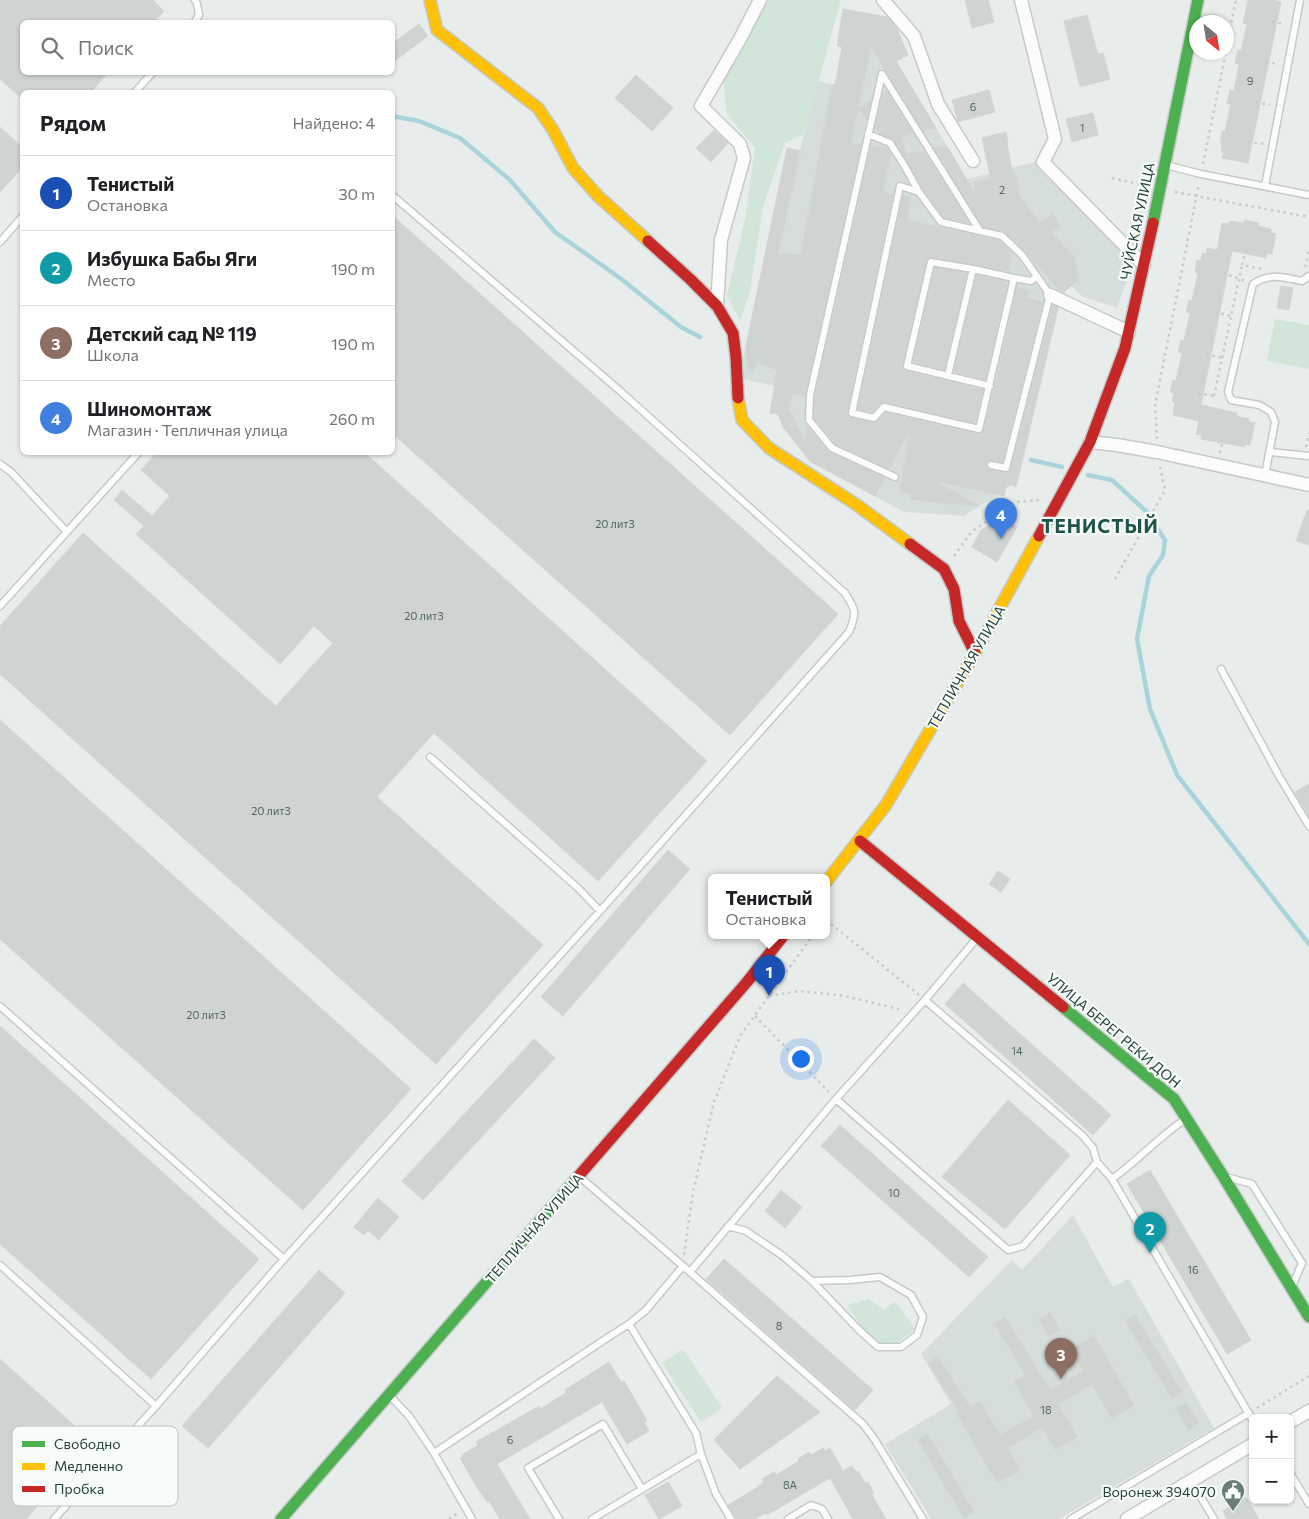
<!DOCTYPE html>
<html lang="ru">
<meta charset="utf-8">
<style>
body{margin:0;font-family:Commissioner,sans-serif;background:#f6f6f6;color:#202124}
.controls{position:absolute;right:15px;bottom:15px;display:grid;overflow:hidden;border-radius:8px;box-shadow:0 1px 4px #0004}
.controls button{width:45px;height:45px;display:grid;place-items:center;padding:0;border:0;border-bottom:1px solid #e0e0e0;background:#fff;color:#202124;font:25px sans-serif}
.compass{position:absolute;left:1189px;top:15px;width:45px;height:45px;border-radius:50%;background:#fff;box-shadow:0 1px 4px #0004;rotate:150deg}
.you{position:absolute;left:800px;top:1058px;width:18px;height:18px;margin:-12px;border:4px solid #fff;border-radius:50%;background:#1a73e8;box-shadow:0 0 0 8px #1a73e833}
.badge{display:grid;place-items:center;width:32px;height:32px;border-radius:50%;background:#0b8043;color:#fff;font-size:16px;font-weight:700}
.pin{position:absolute;translate:-50% -41px;filter:drop-shadow(0 1px 2px #0008)}
.pin::after{content:'';position:absolute;top:26px;width:18px;height:15px;background:inherit;clip-path:polygon(0 0,100% 0,50% 100%)}
.popup{position:absolute;left:708px;top:874px;width:122px;height:65px;box-sizing:border-box;display:grid;place-content:center;border-radius:8px;background:#fff;filter:drop-shadow(0 1px 4px #0005);font-size:16px;white-space:nowrap;color:#757577}
.popup b{font-size:19px;color:#202124}
.popup::after{content:'';position:absolute;left:50%;top:100%;margin-left:-10px;border:10px solid transparent;border-top-color:#fff}
.list{margin:0;padding:0;list-style:none}
h2{display:flex;justify-content:space-between;align-items:center;height:65px;margin:0;padding:0 20px;font-size:21px}
h2 small{font-size:16px;font-weight:400;color:#757577}
.list li{display:grid;grid-template-columns:32px 1fr auto;gap:15px;align-items:center;box-sizing:border-box;height:75px;padding:0 20px;border-top:1px solid #e0e0e0}
.list b{display:block;font-size:19px;white-space:nowrap}
.list p{margin:0;font-size:16px;white-space:nowrap;color:#757577}
.list em{font-size:16px;font-style:normal;color:#757577}
.icon{flex:none;width:28px;height:28px;fill:none;stroke:currentColor;stroke-width:2;stroke-linecap:round;stroke-linejoin:round}
.map{position:relative;flex:none;width:1309px;height:1519px;overflow:hidden}
.search{position:absolute;background:#fff;box-shadow:0 1px 4px #0004;left:20px;top:20px;width:375px;height:55px;display:flex;align-items:center;gap:12px;box-sizing:border-box;padding:0 18px;border-radius:8px;color:#757577;font-size:19px}
.panel{position:absolute;background:#fff;box-shadow:0 1px 4px #0004;left:20px;top:90px;width:375px;height:365px;border-radius:8px}
.map>svg:first-child{display:block}
</style>
<div class="map">
<svg width="1309" height="1519" viewBox="0 0 1309 1519">
<rect width="100%" height="100%" fill="#e8edeb"/>
<!-- built -->
<path fill="#d6dedb" d="M 843,9 L 887,17 L 895,24 L 908,55 L 896,62 L 967,179 L 1039,161 L 1134,261 L 1117,308 L 1082,296 L 1071,286 L 1062,294 L 1018,481 L 964,516 L 904,512 L 810,462 L 783,427 L 778,414 L 770,413 L 774,386 L 739,378 L 787,148 L 800,150 L 817,81 L 835,85 L 842,47 L 837,46 Z
M 1073,1215 L 1113,1287 L 1129,1279 L 1214,1428 L 1059,1519 L 931,1519 L 885,1444 L 951,1404 L 921,1354 L 1012,1260 L 1022,1270 Z"/>
<!-- green -->
<path fill="#d1e6d8" d="M 769,0 L 841,0 L 804,134 L 785,143 L 763,207 L 750,291 L 740,321 L 727,296 L 745,219 L 755,148 L 727,114 L 723,78 Z
M 1275,319 L 1309,325 L 1309,369 L 1267,361 Z
M 869,1299 L 884,1310 L 895,1301 L 915,1329 L 898,1342 L 879,1344 L 860,1325 L 847,1305 Z
M 683,1349 L 722,1408 L 701,1422 L 662,1363 Z"/>
<g fill="none" stroke-linecap="round" stroke-linejoin="round">
<!-- stream -->
<path stroke="#a9d4db" stroke-width="4.5" d="M 392,116 L 419,121 L 460,138 L 509,179 L 555,232 L 620,278 L 681,327 L 700,337
M 1031,460 L 1062,467
M 1088,475 L 1112,480 L 1147,512
M 1155,525 L 1165,540 L 1163,555 L 1149,576 L 1137,639 L 1150,709 L 1177,775 L 1309,944"/>
</g>
<!-- building -->
<path fill="#cfd4d2" stroke="#d1d6d4" d="M 0,0 L 153,0 L 164,11 L 154,22 L 22,22 L 22,72 L 109,72 L 91,92 L 22,92 L 22,99 L 0,79 Z
M 965,0 L 988,0 L 994,22 L 972,28 Z
M 1248,0 L 1274,0 L 1281,2 L 1248,163 L 1222,158 L 1224,152 L 1221,152 L 1222,143 L 1220,143 L 1222,131 L 1225,131 L 1231,104 L 1227,104 L 1230,90 L 1234,91 L 1239,64 L 1235,63 L 1238,50 L 1241,51 L 1247,24 L 1243,23 Z
M 843,9 L 887,17 L 897,29 L 908,55 L 896,61 L 936,128 L 923,131 L 871,47 L 858,109 L 871,101 L 867,119 L 858,109 L 851,143 L 861,145 L 805,396 L 792,393 L 789,408 L 805,442 L 808,427 L 830,452 L 885,478 L 875,496 L 810,461 L 783,427 L 778,414 L 770,413 L 777,370 L 756,362 L 754,372 L 748,370 L 746,346 L 787,148 L 800,151 L 778,253 L 801,255 L 832,85 L 835,85 L 842,47 L 837,46 Z
M 1087,15 L 1098,54 L 1103,53 L 1110,79 L 1080,87 L 1064,21 Z
M 419,24 L 428,36 L 392,63 L 392,44 Z
M 636,75 L 673,108 L 652,131 L 615,98 Z
M 989,90 L 995,112 L 958,122 L 952,100 Z
M 887,91 L 913,134 L 902,137 L 906,154 L 924,151 L 969,223 L 944,218 L 923,189 L 894,140 L 880,134 L 875,128 L 883,94 Z
M 1093,113 L 1098,135 L 1072,142 L 1066,119 Z
M 0,127 L 22,147 L 22,168 L 0,192 Z
M 714,130 L 728,143 L 711,162 L 696,148 Z
M 1006,132 L 1008,143 L 1007,144 L 1013,175 L 1015,174 L 1020,197 L 1040,223 L 1052,214 L 1061,226 L 1052,232 L 1075,258 L 1078,280 L 1064,292 L 1059,290 L 1013,238 L 1013,240 L 1004,231 L 983,227 L 934,148 L 947,146 L 977,197 L 974,182 L 991,179 L 982,138 Z
M 871,146 L 887,148 L 891,154 L 883,192 L 893,194 L 847,412 L 849,417 L 875,423 L 886,413 L 978,434 L 982,433 L 995,387 L 1017,287 L 1029,291 L 1027,298 L 1043,302 L 1002,462 L 990,460 L 986,465 L 990,470 L 1008,473 L 1011,469 L 1053,305 L 1058,308 L 1016,487 L 1007,484 L 1004,496 L 935,481 L 978,505 L 977,506 L 955,503 L 955,505 L 910,499 L 911,494 L 900,492 L 909,432 L 889,469 L 835,444 L 814,418 L 815,396 Z
M 903,196 L 911,198 L 907,220 L 1000,241 L 1011,252 L 1008,271 L 932,257 L 928,258 L 902,365 L 902,368 L 906,371 L 983,389 L 975,423 L 885,402 L 881,403 L 872,412 L 858,409 Z
M 392,215 L 838,614 L 730,735 L 392,433 Z
M 1244,220 L 1259,223 L 1258,226 L 1271,229 L 1271,233 L 1276,234 L 1272,254 L 1267,253 L 1266,258 L 1232,251 L 1201,405 L 1237,413 L 1236,416 L 1249,419 L 1249,422 L 1255,423 L 1250,445 L 1245,444 L 1245,447 L 1201,439 L 1202,435 L 1196,434 L 1199,421 L 1173,415 L 1175,402 L 1172,402 L 1174,393 L 1170,392 L 1173,380 L 1176,381 L 1182,353 L 1178,352 L 1181,340 L 1184,341 L 1190,313 L 1186,312 L 1189,300 L 1192,301 L 1198,273 L 1195,272 L 1197,260 L 1201,260 L 1202,253 L 1206,254 L 1207,248 L 1217,250 L 1222,223 L 1229,224 L 1229,221 L 1244,223 Z
M 935,268 L 967,273 L 944,370 L 913,362 Z
M 977,275 L 1006,281 L 1005,284 L 1007,285 L 985,380 L 954,372 Z
M 1281,286 L 1293,288 L 1289,310 L 1277,308 Z
M 157,452 L 364,452 L 707,761 L 598,881 L 434,733 L 377,797 L 543,945 L 436,1064 L 0,674 L 0,626 L 83,533 L 276,706 L 333,643 L 314,626 L 280,664 L 136,534 L 144,526 L 114,500 L 122,490 L 152,516 L 170,496 L 141,470 Z
M 1307,510 L 1309,510 L 1309,545 L 1296,541 Z
M 1003,519 L 1017,527 L 997,562 L 972,547 L 981,530 Z
M 0,720 L 411,1089 L 303,1210 L 0,939 Z
M 1309,784 L 1309,816 L 1295,792 Z
M 668,850 L 690,869 L 563,1016 L 541,997 Z
M 998,871 L 1010,879 L 1001,892 L 989,884 Z
M 963,983 L 1111,1115 L 1093,1135 L 945,1004 Z
M 0,1026 L 259,1259 L 151,1379 L 0,1244 Z
M 534,1039 L 555,1058 L 423,1200 L 402,1181 Z
M 1008,1100 L 1070,1155 L 1005,1229 L 942,1177 Z
M 840,1125 L 988,1257 L 969,1277 L 821,1146 Z
M 1150,1170 L 1251,1340 L 1227,1354 L 1127,1184 Z
M 781,1190 L 802,1207 L 785,1228 L 765,1211 Z
M 378,1198 L 399,1217 L 379,1240 L 368,1230 L 364,1235 L 354,1227 Z
M 724,1259 L 873,1390 L 855,1410 L 706,1279 Z
M 319,1270 L 345,1293 L 208,1448 L 182,1426 Z
M 1050,1313 L 1060,1330 L 1048,1336 L 1039,1320 Z
M 1135,1315 L 1182,1392 L 1172,1399 L 1125,1321 Z
M 1005,1317 L 1050,1390 L 1083,1371 L 1071,1349 L 1094,1336 L 1134,1405 L 1112,1418 L 1092,1384 L 1058,1404 L 1077,1437 L 1055,1450 L 1042,1427 L 1008,1448 L 1020,1470 L 997,1483 L 957,1414 L 960,1413 L 928,1363 L 938,1356 L 970,1407 L 980,1401 L 1000,1435 L 1034,1416 L 1014,1381 L 1026,1375 L 994,1324 Z
M 0,1359 L 94,1443 L 26,1519 L 0,1519 Z
M 609,1362 L 621,1382 L 624,1381 L 638,1405 L 647,1421 L 644,1422 L 649,1431 L 627,1444 L 602,1402 L 497,1464 L 530,1519 L 500,1519 L 489,1501 L 487,1502 L 475,1484 L 460,1458 L 463,1457 L 462,1455 L 478,1445 L 476,1442 L 539,1406 L 540,1409 L 566,1393 L 565,1390 Z
M 777,1376 L 820,1412 L 740,1469 L 714,1440 Z
M 1186,1403 L 1199,1423 L 1189,1430 L 1176,1409 Z
M 928,1434 L 974,1512 L 964,1518 L 918,1440 Z
M 823,1448 L 825,1451 L 830,1448 L 843,1471 L 852,1466 L 856,1472 L 858,1471 L 865,1483 L 868,1482 L 874,1493 L 872,1495 L 886,1519 L 853,1519 L 830,1478 L 767,1515 L 766,1513 L 755,1519 L 737,1519 L 728,1505 L 758,1487 L 758,1486 L 764,1482 L 762,1479 L 774,1472 L 776,1475 L 799,1461 L 798,1459 L 809,1452 L 811,1455 Z
M 668,1482 L 682,1506 L 659,1519 L 645,1495 Z
M 1246,1497 L 1259,1519 L 1227,1519 L 1223,1511 Z"/>
<g fill="none" stroke-linecap="round" stroke-linejoin="round">
<!-- lane casing -->
<g stroke="#c5cac8" stroke-width="9">
<path id="lane" d="M 195,0 L 197,4 L 199,15 L 195,22
M 135,92 L 153,72
M 868,134 L 890,143 L 904,165 L 919,192 L 941,222 L 1002,236 L 1022,255 L 1050,295 L 1006,468 L 991,465
M 1166,165 L 1201,174 L 1309,195
M 1265,186 L 1300,0
M 919,192 L 900,186 L 852,413 L 874,418 L 884,407 L 979,429 L 1014,278 L 1031,281 L 1037,276
M 0,242 L 22,217
M 973,269 L 1014,278
M 948,375 L 973,269 L 931,262 L 907,366 L 990,386
M 1270,452 L 1309,456
M 0,464 L 11,472 L 67,532
M 1265,475 L 1275,422 L 1271,412 L 1259,405 L 1231,400 L 1228,392 L 1253,284 C 1271,272 1283,278 1302,281 L 1309,276
M 895,477 L 832,448 L 809,420 L 810,395 L 882,74 L 980,231
M 0,606 L 139,452
M 1221,669 L 1279,776 L 1309,826
M 430,757 L 578,888 L 600,911
M 925,1000 L 1083,1136 L 1093,1148 L 1097,1162 L 1112,1179 L 1253,1421
M 0,1006 L 284,1259
M 836,1099 L 1008,1250 L 1023,1246 L 1097,1162
M 1230,1178 L 1252,1184 L 1302,1263 L 1293,1284
M 1112,1179 C 1137,1161 1158,1138 1184,1120
M 728,1226 L 746,1231 L 783,1256 L 812,1281 L 860,1331 L 878,1347 L 901,1347 L 917,1335 L 923,1317 L 911,1295 L 880,1277 L 850,1280 L 812,1281
M 0,1265 L 156,1406
M 683,1266 L 863,1424 L 875,1440 L 923,1519
M 690,1272 L 836,1099 L 925,1000 L 977,938
M 629,1324 L 696,1433 L 701,1454 L 716,1494 L 731,1519
M 390,1396 L 409,1416 L 434,1453 L 472,1519
M 434,1453 L 604,1340 L 629,1324 L 646,1310 L 683,1266 L 580,1177
M 1290,1473 L 1309,1504
M 1191,1481 L 1214,1519
M 54,1519 L 156,1406 L 284,1259 L 600,911 L 849,632 C 857,613 856,610 845,593 L 619,390 L 392,195
M 559,1519 L 528,1468 L 603,1424 L 642,1489
M 592,1519 L 701,1454
M 788,1519 L 811,1505 L 822,1509 L 828,1519
M 1071,1519 L 1249,1413"/>
</g>
<!-- street casing -->
<g stroke="#c5cac8" stroke-width="15">
<path id="street" d="M 883,0 L 914,36 L 938,104 L 973,161
M 1021,0 L 1055,139 L 1043,162 L 1144,265
M 1050,295 L 1129,332
M 717,306 L 721,240 L 744,158 L 740,144 L 701,106 L 740,39 L 760,0
M 1090,442 L 1117,445 L 1157,452 L 1309,485
M 1290,1422 L 1309,1411
M 1127,1519 L 1253,1444"/>
</g>
<!-- fast casing -->
<g stroke="#c3cbc8" stroke-width="14">
<path id="fast" d="M 1153,223 L 1198,0
M 1063,1007 L 1174,1099 L 1223,1176 L 1309,1317
M 281,1519 L 576,1179"/>
</g>
<!-- slow casing -->
<g stroke="#c3cbc8" stroke-width="14">
<path id="slow" d="M 430,0 L 437,30 L 538,108 L 553,130 L 573,168 L 598,196 L 648,241
M 738,398 L 742,420 L 769,448 L 857,505 L 910,544
M 826,882 L 886,805 L 975,653 L 1039,536"/>
</g>
<!-- jam casing -->
<g stroke="#c3cbc8" stroke-width="14">
<path id="jam" d="M 648,241 L 690,279 L 717,306 L 733,333 L 736,357 L 738,398
M 1039,536 L 1090,442 L 1125,348 L 1153,223
M 910,544 L 944,569 L 954,589 L 959,621 L 975,653
M 860,841 L 1063,1007
M 576,1179 L 747,982 L 784,935"/>
</g>
<!-- path -->
<path stroke="#c3ccca" stroke-width="2.5" stroke-dasharray="2.5 4" stroke-linecap="butt" d="M 1272,22 L 1285,24
M 1226,48 L 1236,0
M 1266,62 L 1279,64
M 1256,102 L 1270,105
M 1248,142 L 1264,144
M 1203,164 L 1226,52
M 1112,178 L 1143,185
M 1175,192 L 1309,217
M 1246,250 L 1242,265 L 1262,269
M 1305,267 L 1309,251
M 1223,273 L 1245,281
M 1215,312 L 1231,316
M 1206,354 L 1222,358
M 1198,393 L 1214,396
M 1214,396 L 1242,265
M 1157,439 L 1155,405 L 1199,184
M 1306,447 L 1309,433
M 1220,453 L 1223,440
M 954,556 L 972,531 L 1017,502 L 1040,500
M 1115,579 L 1165,490 L 1160,467
M 826,920 L 919,995
M 769,996 L 800,991 L 844,996 L 903,1010
M 755,1016 L 829,1092
M 684,1255 L 693,1192 L 714,1102 L 740,1036 L 813,935
M 1257,1408 L 1309,1376
M 449,1519 L 458,1513"/>
<!-- lane -->
<use href="#lane" stroke="#fcfcfc" stroke-width="6"/>
<!-- street -->
<use href="#street" stroke="#fcfcfc" stroke-width="12"/>
<!-- fast -->
<use href="#fast" stroke="#4caf50" stroke-width="11"/>
<!-- slow -->
<use href="#slow" stroke="#ffc107" stroke-width="11"/>
<!-- jam -->
<use href="#jam" stroke="#c62828" stroke-width="11"/>
</g>
<!-- icons -->
<defs>
<g id="civic-pin" transform="scale(1.25)"><path d="M0 17L-7.5 6A9.5 9.5 0 1 1 7.5 6Z" fill="#697e78" stroke="#f7fbf9"/><path d="M-.6-6.5H3V-4.5H.6V-3L4-1V1h2V6H-6V1h2V-1L-.6-3ZM-1.2 2.5V6h2.4V2.5Z" fill="#fff"/></g>
</defs>
<g fill-rule="evenodd">
<use href="#civic-pin" x="1233" y="1491"/>
</g>
<g text-anchor="middle" dominant-baseline="central" stroke-width="4.5" stroke-linejoin="round" paint-order="stroke">
<!-- number labels -->
<g font-size="11" fill="#506761">
<text x="1250" y="80">9</text>
<text x="973" y="106">6</text>
<text x="1082" y="127">1</text>
<text x="1002" y="189">2</text>
<text x="615" y="523">20 лит3</text>
<text x="424" y="615">20 лит3</text>
<text x="271" y="810">20 лит3</text>
<text x="206" y="1014">20 лит3</text>
<text x="1017" y="1050">14</text>
<text x="894" y="1192">10</text>
<text x="1193" y="1269">16</text>
<text x="779" y="1325">8</text>
<text x="1046" y="1409">18</text>
<text x="510" y="1439">6</text>
<text x="790" y="1484">8А</text>
</g>
<!-- street labels -->
<g font-size="14" fill="#24423a" stroke="#f7fbf9">
<text transform="translate(1137 221) rotate(-78)">ЧУЙСКАЯ УЛИЦА</text>
<text transform="translate(966 667) rotate(-60)">ТЕПЛИЧНАЯ УЛИЦА</text>
<text transform="translate(1114 1030) rotate(40)">УЛИЦА БЕРЕГ РЕКИ ДОН</text>
<text transform="translate(534 1228) rotate(-49)">ТЕПЛИЧНАЯ УЛИЦА</text>
</g>
<!-- poi labels -->
<g font-size="14" fill="#24423a" stroke="#f7fbf9" text-anchor="end">
<text x="1216" y="1491">Воронеж 394070</text>
</g>
<!-- district labels -->
<g font-size="19" font-weight="bold" letter-spacing="1" fill="#1f5548" stroke="#f7fbf9">
<text x="1100" y="525">ТЕНИСТЫЙ</text>
</g>
</g>
<!-- legend -->
<rect x="12" y="1426" width="166" height="80" rx="8" fill="#f7fbf9" stroke="#b8c4c0" stroke-width="1"/>
<rect x="22" y="1441" width="23" height="6" fill="#4caf50"/>
<rect x="22" y="1463" width="23" height="7" fill="#ffc107"/>
<rect x="22" y="1486" width="23" height="6" fill="#c62828"/>
<g font-size="14" fill="#24423a">
<text x="54" y="1449">Свободно</text>
<text x="54" y="1471">Медленно</text>
<text x="54" y="1494">Пробка</text>
</g>
</svg>
<div class="controls">
<button>+</button>
<button>−</button>
</div>
<svg class="compass" viewBox="-18 -18 36 36"><path d="M0-13l5 13h-10z" fill="#e53935"/><path d="M0 13l5-13h-10z" fill="#757577"/></svg>
<div class="you"></div>
<div class="pin badge" style="left:769px;top:996px;background:#1a4fb4">1</div>
<div class="popup"><b>Тенистый</b>Остановка</div>
<div class="pin badge" style="left:1150px;top:1253px;background:#0f9aa8">2</div>
<div class="pin badge" style="left:1061px;top:1379px;background:#8d6e63">3</div>
<div class="pin badge" style="left:1001px;top:539px;background:#3f7fe0">4</div>
<div class="search"><svg class="icon" aria-label="search" viewBox="0 0 24 24"><circle cx="10" cy="10" r="6"/><path d="M15 15l6 6"/></svg>Поиск</div>
<section class="panel">
<h2>Рядом<small>Найдено: 4</small></h2>
<ul class="list">
<li><span class="badge" style="background:#1a4fb4">1</span><div><b>Тенистый</b><p>Остановка</p></div><em>30 m</em></li>
<li><span class="badge" style="background:#0f9aa8">2</span><div><b>Избушка Бабы Яги</b><p>Место</p></div><em>190 m</em></li>
<li><span class="badge" style="background:#8d6e63">3</span><div><b>Детский сад № 119</b><p>Школа</p></div><em>190 m</em></li>
<li><span class="badge" style="background:#3f7fe0">4</span><div><b>Шиномонтаж</b><p>Магазин · Тепличная улица</p></div><em>260 m</em></li>
</ul>
</section>
</div>
